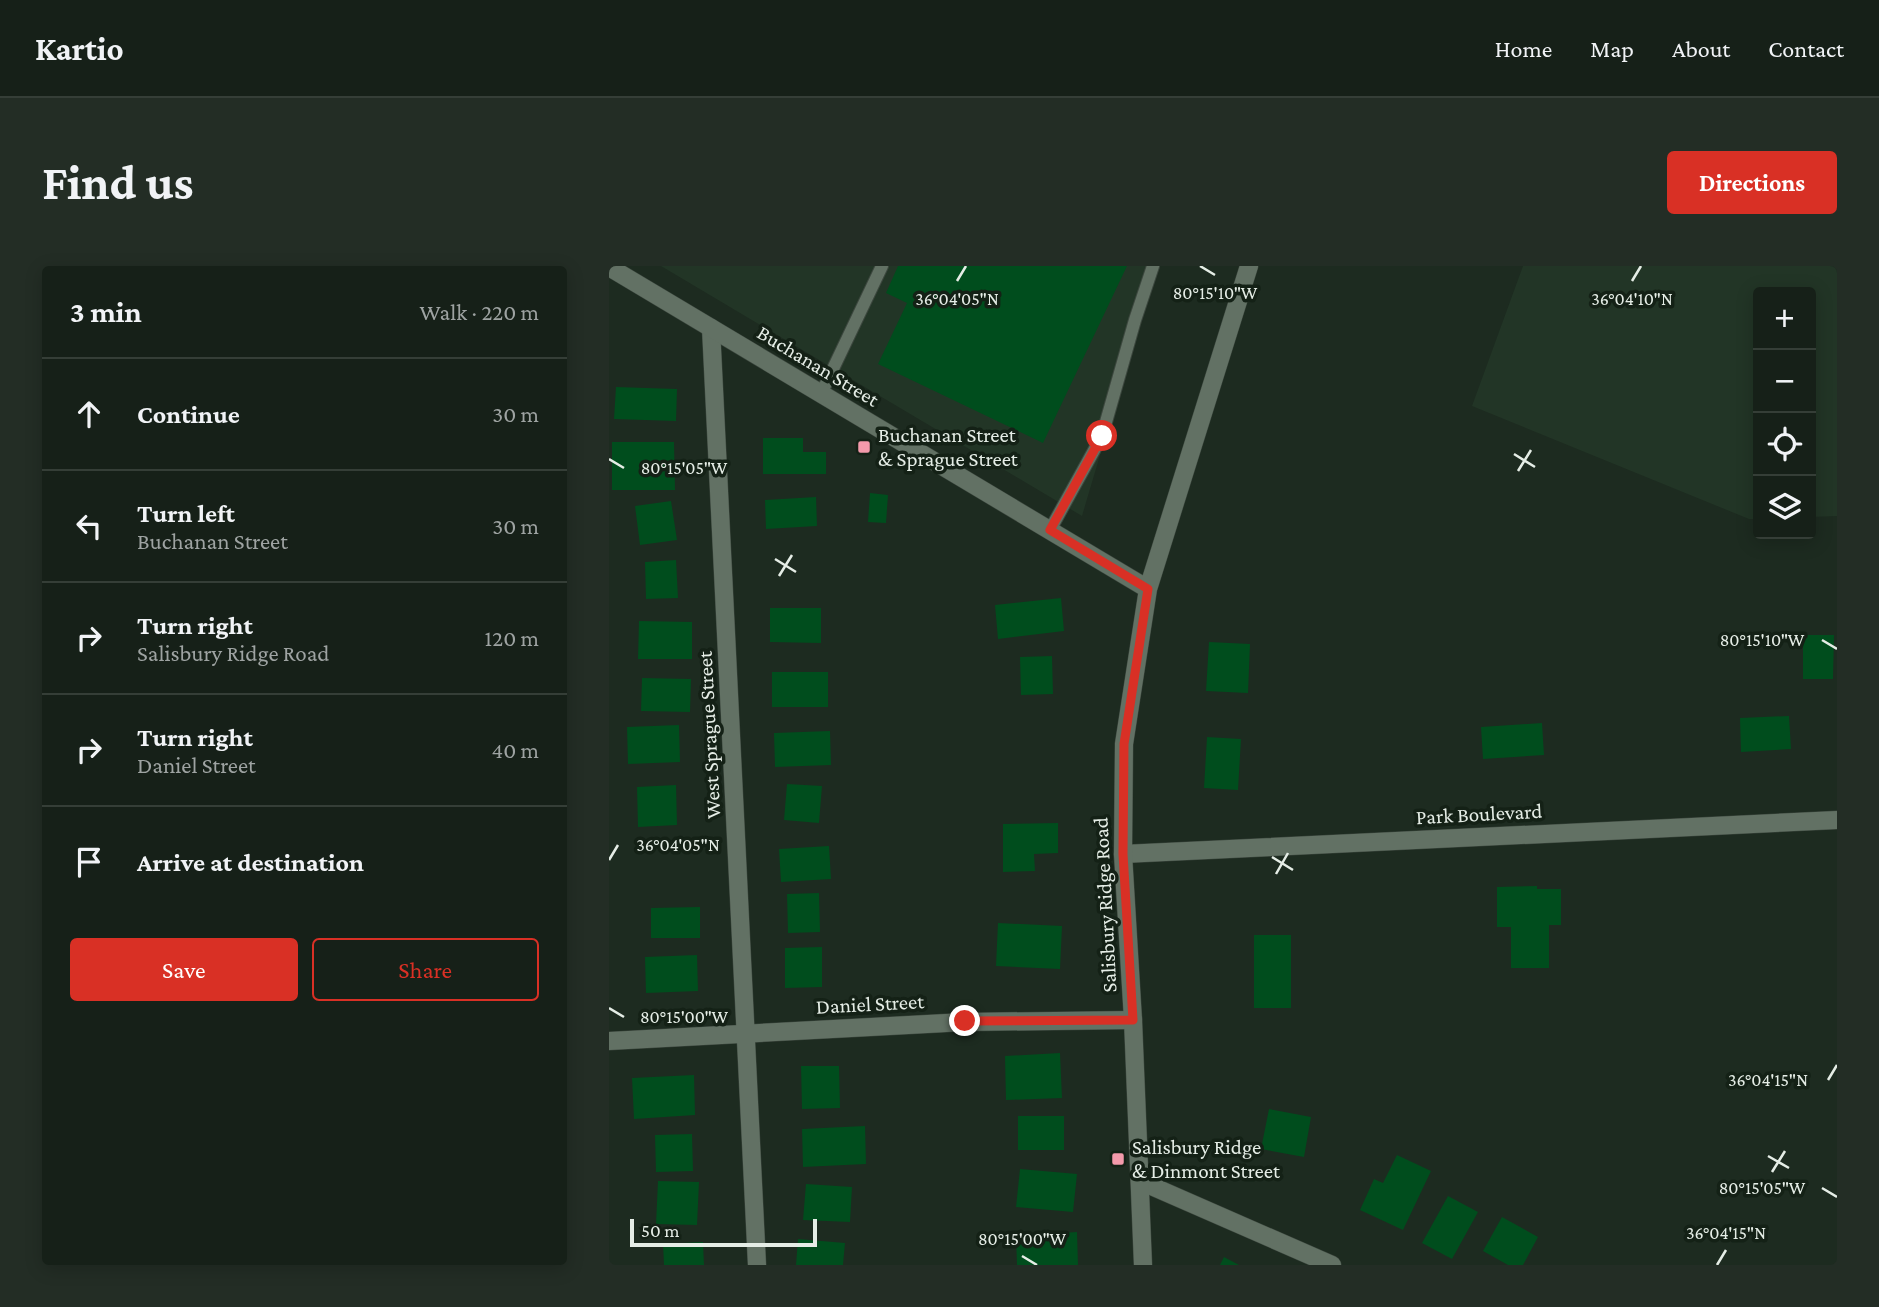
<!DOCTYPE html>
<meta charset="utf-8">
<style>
body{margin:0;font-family:"Crimson Pro",serif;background:#232d25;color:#f1f3f6}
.controls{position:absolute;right:21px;top:21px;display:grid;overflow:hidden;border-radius:7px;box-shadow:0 4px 18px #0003}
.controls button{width:63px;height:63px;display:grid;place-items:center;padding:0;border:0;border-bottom:2px solid #353e37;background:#162018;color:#f1f3f6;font:35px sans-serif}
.scale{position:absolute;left:21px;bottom:18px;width:187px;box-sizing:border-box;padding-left:7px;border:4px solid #e5ede6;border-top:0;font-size:19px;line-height:24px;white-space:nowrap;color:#e5ede6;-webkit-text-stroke:5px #142116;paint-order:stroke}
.stop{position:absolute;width:21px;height:21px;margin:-16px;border:5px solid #d93025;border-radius:50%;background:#fff}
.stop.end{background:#d93025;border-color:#fff;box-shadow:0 2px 7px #0008}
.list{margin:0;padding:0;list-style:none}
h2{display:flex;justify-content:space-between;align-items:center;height:91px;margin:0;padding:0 28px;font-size:30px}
h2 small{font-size:23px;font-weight:400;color:#9ea3a2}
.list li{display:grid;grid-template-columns:46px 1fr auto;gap:21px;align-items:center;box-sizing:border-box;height:112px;padding:0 28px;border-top:2px solid #353e37}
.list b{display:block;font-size:26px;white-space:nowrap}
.list p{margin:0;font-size:23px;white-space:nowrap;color:#9ea3a2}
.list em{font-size:23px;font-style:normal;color:#9ea3a2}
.actions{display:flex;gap:14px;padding:21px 28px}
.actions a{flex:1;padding:16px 0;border:2px solid #d93025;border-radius:7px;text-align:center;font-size:24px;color:#d93025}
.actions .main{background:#d93025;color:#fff}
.icon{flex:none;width:38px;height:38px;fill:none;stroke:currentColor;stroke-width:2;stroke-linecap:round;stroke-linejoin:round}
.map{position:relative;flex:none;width:1228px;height:999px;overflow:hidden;border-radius:7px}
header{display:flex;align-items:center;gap:42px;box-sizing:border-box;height:98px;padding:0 35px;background:#162018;border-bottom:2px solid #353e37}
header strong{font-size:33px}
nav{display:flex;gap:38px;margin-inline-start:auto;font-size:24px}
.intro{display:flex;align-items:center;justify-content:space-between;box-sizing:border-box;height:168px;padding:0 42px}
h1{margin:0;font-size:49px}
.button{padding:18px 32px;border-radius:7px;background:#d93025;color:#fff;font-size:24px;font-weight:700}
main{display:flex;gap:42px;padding:0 42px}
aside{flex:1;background:#162018;border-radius:7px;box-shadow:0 4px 18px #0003}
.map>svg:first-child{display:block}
</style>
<header>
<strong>Kartio</strong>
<nav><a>Home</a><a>Map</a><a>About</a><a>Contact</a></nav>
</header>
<div class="intro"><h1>Find us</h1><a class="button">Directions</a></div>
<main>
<aside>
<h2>3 min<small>Walk · 220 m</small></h2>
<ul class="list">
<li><svg class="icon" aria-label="ahead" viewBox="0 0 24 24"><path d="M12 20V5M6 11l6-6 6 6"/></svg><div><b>Continue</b></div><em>30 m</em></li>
<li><svg class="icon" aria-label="left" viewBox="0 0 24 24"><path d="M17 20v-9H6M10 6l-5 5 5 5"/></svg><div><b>Turn left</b><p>Buchanan Street</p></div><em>30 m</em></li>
<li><svg class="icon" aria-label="right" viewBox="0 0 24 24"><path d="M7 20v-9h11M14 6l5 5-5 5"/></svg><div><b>Turn right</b><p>Salisbury Ridge Road</p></div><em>120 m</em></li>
<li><svg class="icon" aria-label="right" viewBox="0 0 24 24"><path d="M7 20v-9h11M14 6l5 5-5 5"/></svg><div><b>Turn right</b><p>Daniel Street</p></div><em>40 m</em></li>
<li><svg class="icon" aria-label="arrive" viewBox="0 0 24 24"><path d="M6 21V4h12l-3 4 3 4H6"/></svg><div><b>Arrive at destination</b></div></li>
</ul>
<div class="actions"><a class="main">Save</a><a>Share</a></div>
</aside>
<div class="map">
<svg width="1228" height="999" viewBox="0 0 1228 999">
<rect width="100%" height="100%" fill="#1d2b20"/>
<!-- built -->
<path fill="#223526" d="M 52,0 L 547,0 L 473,250 Z
M 914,0 L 1228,0 L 1228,250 L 1202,251 L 1202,26 L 1149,26 L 1149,253 L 1140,253 L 863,140 Z"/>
<!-- building -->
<path fill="#004d1d" d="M 289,0 L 518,0 L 434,177 L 269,98 L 298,37 L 277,27 Z
M 7,121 L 68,123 L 67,155 L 5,153 Z
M 154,172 L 194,172 L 194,186 L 217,186 L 217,208 L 154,208 Z
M 3,176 L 65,176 L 66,224 L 3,224 Z
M 261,227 L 279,229 L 277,257 L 259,256 Z
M 207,231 L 208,260 L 157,263 L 156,234 Z
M 62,235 L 68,274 L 31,279 L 26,240 Z
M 67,294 L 69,332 L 37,333 L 36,296 Z
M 452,332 L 455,365 L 389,373 L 386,339 Z
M 161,342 L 212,342 L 212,377 L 161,376 Z
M 30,355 L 83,356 L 83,393 L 29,393 Z
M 1194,369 L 1225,369 L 1224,413 L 1194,413 Z
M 600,376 L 641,378 L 639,427 L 597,425 Z
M 443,390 L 444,428 L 412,429 L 411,391 Z
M 163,406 L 219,406 L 219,441 L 163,441 Z
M 33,412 L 82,413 L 81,446 L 32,445 Z
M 1180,450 L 1182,483 L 1132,486 L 1131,452 Z
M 933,457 L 935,489 L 874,493 L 872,461 Z
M 70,459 L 71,496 L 19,498 L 18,461 Z
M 221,465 L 222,499 L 166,501 L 165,467 Z
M 598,471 L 632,473 L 629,524 L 595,522 Z
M 178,518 L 213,520 L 210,557 L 175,554 Z
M 67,519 L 68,559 L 29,561 L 28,521 Z
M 449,557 L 449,587 L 425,588 L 426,605 L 394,606 L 394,558 Z
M 220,580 L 222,613 L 172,616 L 170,583 Z
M 928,620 L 928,623 L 952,623 L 952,659 L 940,659 L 940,702 L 902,702 L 902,661 L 888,661 L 888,621 Z
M 210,627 L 211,666 L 179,667 L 178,628 Z
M 91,641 L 91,672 L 42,672 L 42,642 Z
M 389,657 L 453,660 L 451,703 L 387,700 Z
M 645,669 L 682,669 L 682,742 L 645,742 Z
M 213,681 L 213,721 L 176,722 L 176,682 Z
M 88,689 L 89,725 L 37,727 L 36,691 Z
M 451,787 L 453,832 L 397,834 L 396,790 Z
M 192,800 L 230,800 L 231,842 L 193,843 Z
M 85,809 L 86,849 L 25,853 L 23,812 Z
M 660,843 L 702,851 L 695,891 L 652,883 Z
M 409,850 L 455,850 L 455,884 L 409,884 Z
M 256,860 L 257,898 L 194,901 L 193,863 Z
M 83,868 L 84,905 L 47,906 L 46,869 Z
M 788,889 L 822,905 L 794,964 L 751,944 L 765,913 L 774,917 Z
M 411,903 L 468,908 L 464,946 L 407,941 Z
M 49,915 L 90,916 L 88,959 L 47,958 Z
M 197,918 L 243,921 L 241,956 L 194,954 Z
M 839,930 L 869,946 L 843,993 L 813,977 Z
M 893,951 L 929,971 L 914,999 L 899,999 L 874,985 Z
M 468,966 L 469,999 L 408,999 L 407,970 Z
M 189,973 L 236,977 L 234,999 L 187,999 Z
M 94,976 L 95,999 L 55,999 L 54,978 Z
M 615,991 L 630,999 L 611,999 Z"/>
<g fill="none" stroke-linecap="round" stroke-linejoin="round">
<!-- service casing -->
<g stroke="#3c473e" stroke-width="14">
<path id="service" d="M 212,128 L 273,0
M 441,264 L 493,170 L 526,54 L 544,0"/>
</g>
<!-- minor casing -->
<g stroke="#3c473e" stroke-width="19">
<path id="minor" d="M 102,62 L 148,999
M 514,588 L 1228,554
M 0,775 L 356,756 L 524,754
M 531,915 L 723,999"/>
</g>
<!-- tertiary casing -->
<g stroke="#3c473e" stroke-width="19">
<path id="tertiary" d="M 0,1 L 539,323
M 534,999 L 524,754 L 514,588 L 515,478 L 539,323 L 640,0"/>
</g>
<!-- service -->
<use href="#service" stroke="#627164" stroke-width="12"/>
<!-- minor -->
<use href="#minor" stroke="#627164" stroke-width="18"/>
<!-- tertiary -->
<use href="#tertiary" stroke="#627164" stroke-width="18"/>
</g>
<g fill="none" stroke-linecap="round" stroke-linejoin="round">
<!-- route -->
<path stroke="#d93025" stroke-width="9" d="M 356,755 L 524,754 L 514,588 L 515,478 L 539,323 L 441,264 L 493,170"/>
</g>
<!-- ticks -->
<path fill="none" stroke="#e5ede6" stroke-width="2.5" d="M 591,0 L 606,9M 348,15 L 357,0M 1023,15 L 1032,0M 905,188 L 926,201M 0,193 L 15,202M 909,205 L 922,184M 166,293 L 187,306M 170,310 L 183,289M 1213,374 L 1228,383M 663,591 L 684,604M 0,594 L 9,579M 667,608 L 679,587M 0,742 L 15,751M 1219,814 L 1228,799M 1159,890 L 1180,902M 1163,906 L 1176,885M 1213,922 L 1228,931M 413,990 L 428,999M 1108,999 L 1117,984"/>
<!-- markers -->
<g fill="#f39aab" stroke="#142116" stroke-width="2.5">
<rect x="248" y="174" width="14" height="14" rx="3.5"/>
<rect x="502" y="886" width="14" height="14" rx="3.5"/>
</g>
<g text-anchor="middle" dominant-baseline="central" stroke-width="7" stroke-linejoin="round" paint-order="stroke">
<!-- street labels -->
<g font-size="21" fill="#e5ede6" stroke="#142116">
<text transform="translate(209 100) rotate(31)">Buchanan Street</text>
<text transform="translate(100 469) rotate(-93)">West Sprague Street</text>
<text transform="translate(870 548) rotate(-3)">Park Boulevard</text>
<text transform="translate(496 639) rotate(-93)">Salisbury Ridge Road</text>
<text transform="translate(261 738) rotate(-3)">Daniel Street</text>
</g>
<!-- poi labels -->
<g font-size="21" fill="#e5ede6" stroke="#142116" text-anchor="start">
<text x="269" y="169">Buchanan Street<tspan x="269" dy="24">&amp; Sprague Street</tspan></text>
<text x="523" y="881">Salisbury Ridge<tspan x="523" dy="24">&amp; Dinmont Street</tspan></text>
</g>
</g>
<g font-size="18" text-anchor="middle" fill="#e5ede6" stroke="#142116" stroke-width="7" stroke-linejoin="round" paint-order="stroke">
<text x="606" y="33">80°15'10"W</text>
<text x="1023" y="39">36°04'10"N</text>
<text x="348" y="39">36°04'05"N</text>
<text x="75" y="208">80°15'05"W</text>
<text x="1153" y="380">80°15'10"W</text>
<text x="69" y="585">36°04'05"N</text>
<text x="75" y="757">80°15'00"W</text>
<text x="1159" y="820">36°04'15"N</text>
<text x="1153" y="928">80°15'05"W</text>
<text x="1117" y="973">36°04'15"N</text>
<text x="413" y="979">80°15'00"W</text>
</g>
</svg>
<div class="controls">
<button>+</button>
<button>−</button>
<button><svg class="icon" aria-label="locate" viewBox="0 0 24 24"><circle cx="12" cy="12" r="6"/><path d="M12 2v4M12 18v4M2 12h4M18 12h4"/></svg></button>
<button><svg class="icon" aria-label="layers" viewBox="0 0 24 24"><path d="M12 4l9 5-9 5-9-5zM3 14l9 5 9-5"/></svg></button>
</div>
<div class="scale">50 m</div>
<div class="stop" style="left:493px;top:170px"></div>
<div class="stop end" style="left:356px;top:755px"></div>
</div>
</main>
